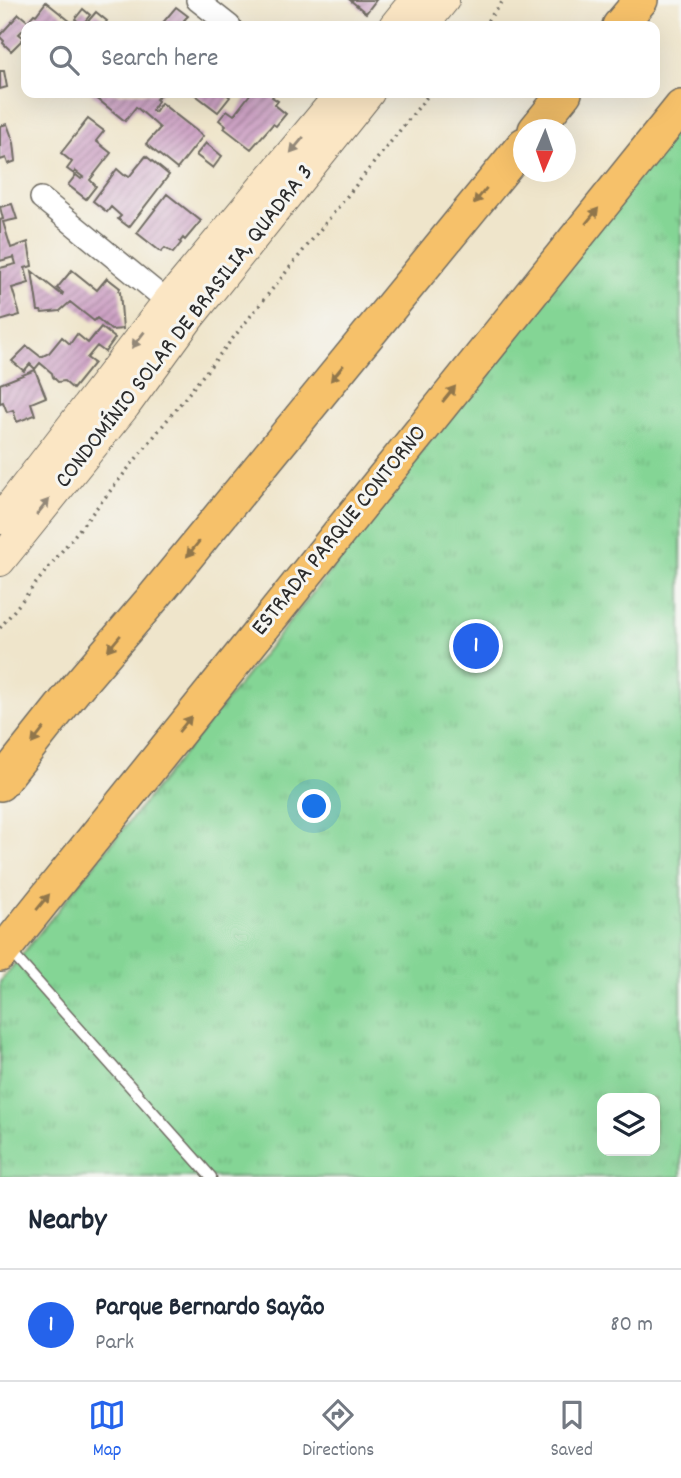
<!DOCTYPE html>
<meta charset="utf-8">
<style>
body{margin:0;font-family:Dekko,sans-serif;background:#f6f6f7;color:#1f2937}
.controls{position:absolute;right:21px;bottom:21px;display:grid;overflow:hidden;border-radius:14px;box-shadow:0 7px 28px #0002}
.controls button{width:63px;height:63px;display:grid;place-items:center;padding:0;border:0;border-bottom:2px solid #e0e1e3;background:#fff;color:#1f2937;font:35px sans-serif}
.compass{position:absolute;left:513px;top:119px;width:63px;height:63px;border-radius:50%;background:#fff;box-shadow:0 7px 28px #0002;rotate:182deg}
.you{position:absolute;left:315px;top:807px;width:24px;height:24px;margin:-18px;border:5px solid #fff;border-radius:50%;background:#1a73e8;box-shadow:0 0 0 10px #1a73e833}
.badge{display:grid;place-items:center;width:46px;height:46px;border-radius:50%;background:#2563eb;color:#fff;font-size:23px;font-weight:700}
.pin{position:absolute;translate:-50% -50%;border:4px solid #fff;box-shadow:0 2px 7px #0006}
.list{margin:0;padding:0;list-style:none}
h2{display:flex;justify-content:space-between;align-items:center;height:91px;margin:0;padding:0 28px;font-size:30px}
h2 small{font-size:23px;font-weight:400;color:#747a83}
.list li{display:grid;grid-template-columns:46px 1fr auto;gap:21px;align-items:center;box-sizing:border-box;height:112px;padding:0 28px;border-top:2px solid #e0e1e3}
.list b{display:block;font-size:26px;white-space:nowrap}
.list p{margin:0;font-size:23px;white-space:nowrap;color:#747a83}
.list em{font-size:23px;font-style:normal;color:#747a83}
.icon{flex:none;width:38px;height:38px;fill:none;stroke:currentColor;stroke-width:2;stroke-linecap:round;stroke-linejoin:round}
.map{position:relative;flex:none;width:681px;height:1177px;overflow:hidden}
.search{position:absolute;background:#fff;box-shadow:0 7px 28px #0002;left:21px;right:21px;top:21px;height:77px;display:flex;align-items:center;gap:18px;box-sizing:border-box;padding:0 24px;border-radius:14px;color:#747a83;font-size:26px}
.sheet{height:203px;background:#fff}
nav{display:flex;justify-content:space-around;align-items:center;box-sizing:border-box;height:98px;border-top:2px solid #e0e1e3;background:#fff;font-size:19px;color:#747a83}
nav a{display:grid;justify-items:center;gap:4px}
nav .on{color:#2563eb}
.map>svg:first-child{display:block}
</style>
<div class="map">
<svg width="681" height="1177" viewBox="0 0 681 1177">
<defs>
<pattern id="park-tufts" width="24" height="20" patternUnits="userSpaceOnUse" patternTransform="scale(1.75)"><rect width="24" height="20" fill="#84d595"/><path d="M3 7l-1-3M5 7V3M7 7l1-3M15 17l-1-3M17 17v-4M19 17l1-3" fill="none" stroke="#72b781"/></pattern>
<pattern id="building-hatch" width="6" height="6" patternUnits="userSpaceOnUse" patternTransform="scale(1.75)"><rect width="6" height="6" fill="#cea3c5"/><path d="M-1 1l2-2M0 6l6-6M5 7l2-2" fill="none" stroke="#a785a0"/></pattern>
</defs>
<rect width="100%" height="100%" fill="#f6f6f2"/>
<filter id="ink" filterUnits="userSpaceOnUse"><feTurbulence type="fractalNoise" baseFrequency=".0143" numOctaves="2"/><feDisplacementMap in="SourceGraphic" scale="14" xChannelSelector="R" yChannelSelector="G"/><feConvolveMatrix kernelMatrix="1 2 1 2 8 2 1 2 1" color-interpolation-filters="sRGB"/></filter>
<filter id="wash" filterUnits="userSpaceOnUse"><feTurbulence type="fractalNoise" baseFrequency=".00686" numOctaves="4" result="noise"/><feDisplacementMap in="SourceGraphic" scale="28" xChannelSelector="R" yChannelSelector="G"/><feGaussianBlur stdDeviation="1.57" result="paint"/><feColorMatrix in="noise" values="0 0 0 0 0 0 0 0 0 0 0 0 0 0 0 0 0 1.4 0 .05"/><feComposite in="paint" operator="in"/></filter>
<g filter="url(#wash)">
<rect width="100%" height="100%" fill="#efe5cb"/>
<!-- park -->
<path fill="url(#park-tufts)" stroke="#588060" stroke-width="2" fill-rule="evenodd" d="M 681,109 L 681,1177 L 0,1177 L 0,982 L 386,502 L 556,260 ZM 602,1098 L 655,1098 L 655,1151 L 602,1151 Z"/>
<g id="blocks">
<!-- building -->
<path fill="url(#building-hatch)" d="M 350,0 L 376,0 L 366,13 Z
M 46,2 L 76,26 L 34,26 L 28,21 L 34,14 L 36,15 Z
M 176,7 L 188,16 L 184,20 L 191,26 L 160,26 Z
M 83,9 L 90,15 L 82,25 L 75,19 Z
M 96,12 L 107,21 L 103,26 L 84,26 Z
M 19,14 L 30,23 L 19,34 L 24,38 L 11,51 L 3,43 L 4,41 L 0,37 L 0,35 Z
M 0,71 L 4,71 L 7,87 L 0,89 Z
M 90,93 L 118,93 L 120,95 L 122,93 L 162,93 L 156,99 L 158,101 L 152,110 L 155,112 L 161,103 L 203,136 L 177,169 L 146,144 L 160,128 L 149,118 L 136,107 L 125,121 Z
M 193,93 L 227,93 L 226,94 L 230,97 L 218,112 Z
M 251,93 L 275,93 L 272,97 L 278,101 L 275,105 L 286,114 L 276,126 L 273,124 L 251,149 L 224,128 L 226,126 L 219,120 L 227,110 L 234,115 Z
M 88,119 L 104,131 L 96,141 L 111,153 L 90,180 L 96,186 L 86,199 L 68,185 L 76,175 L 81,179 L 83,177 L 75,171 L 74,174 L 67,169 L 72,162 L 61,153 Z
M 7,124 L 14,143 L 16,161 L 8,164 L 6,158 L 0,160 L 0,126 Z
M 206,143 L 222,156 L 213,168 L 196,155 Z
M 146,156 L 169,175 L 129,227 L 118,219 L 121,216 L 111,207 L 107,212 L 93,201 L 117,169 L 125,176 L 126,175 L 129,177 Z
M 167,194 L 201,221 L 185,240 L 183,238 L 180,242 L 181,243 L 173,253 L 165,248 L 161,252 L 137,233 Z
M 12,204 L 17,219 L 3,222 L 11,248 L 28,242 L 32,266 L 25,268 L 29,283 L 12,288 L 20,315 L 0,321 L 0,268 L 16,264 L 14,257 L 0,261 L 0,220 L 3,219 L 0,207 Z
M 72,270 L 97,290 L 107,278 L 120,288 L 118,291 L 120,292 L 123,329 L 111,330 L 97,318 L 94,321 L 70,302 L 60,311 L 42,313 L 41,311 L 38,311 L 32,271 L 62,295 L 63,293 L 57,288 Z
M 101,327 L 115,338 L 105,352 L 97,346 L 87,358 L 94,363 L 73,389 L 64,381 L 58,382 L 53,377 L 52,373 L 40,363 L 35,369 L 30,364 L 24,371 L 12,361 L 27,346 L 41,357 L 49,353 L 62,337 L 70,344 L 77,334 L 88,343 Z
M 35,370 L 46,397 L 31,403 L 35,415 L 17,422 L 13,410 L 7,412 L 3,402 L 0,403 L 0,384 Z"/>
</g>
</g>
<g filter="url(#ink)">
<use href="#blocks" fill-opacity="0" stroke="#706c63" stroke-width="2"/>
<g fill="none" stroke-linecap="round" stroke-linejoin="round">
<!-- lane casing -->
<g stroke="#706c63" stroke-width="13">
<path id="lane" d="M 8,949 L 211,1177"/>
</g>
<!-- street casing -->
<g stroke="#706c63" stroke-width="24">
<path id="street" d="M 197,0 L 230,26
M 41,198 L 178,310"/>
</g>
<!-- secondary casing -->
<g stroke="#706c63" stroke-width="32">
<path id="secondary" d="M 394,26 L 415,0
M 423,26 L 444,0
M 0,519 L 168,301 L 341,93
M 0,561 L 125,406 L 189,318 L 369,93"/>
</g>
<!-- primary casing -->
<g stroke="#706c63" stroke-width="36">
<path id="primary" d="M 619,26 L 641,0
M 535,130 L 565,93
M 0,784 L 76,688 L 153,598 L 524,144
M 0,955 L 681,107"/>
</g>
<!-- path -->
<path stroke="#706c63" stroke-width="3.5" stroke-dasharray="2 5" stroke-linecap="butt" d="M 483,26 L 504,0
M 0,628 L 430,93"/>
<!-- lane -->
<use href="#lane" stroke="#fff" stroke-width="10"/>
<!-- street -->
<use href="#street" stroke="#fff" stroke-width="21"/>
<!-- secondary -->
<use href="#secondary" stroke="#fbe6c4" stroke-width="30"/>
<!-- primary -->
<use href="#primary" stroke="#f6c16b" stroke-width="33"/>
</g>
<!-- one-way arrows -->
<defs><path id="oneway-solid" d="M-6-.8H1V-3.2L6.5 0L1 3.2V.8H-6Z" transform="scale(1.75)"/></defs>
<g fill="#938878">
<use href="#oneway-solid" transform="translate(297 145) rotate(130)"/>
<use href="#oneway-solid" transform="translate(138 340) rotate(128)"/>
<use href="#oneway-solid" transform="translate(43 507) rotate(-51)"/>
</g>
<g fill="#90764b">
<use href="#oneway-solid" transform="translate(480 196) rotate(129)"/>
<use href="#oneway-solid" transform="translate(592 216) rotate(-51)"/>
<use href="#oneway-solid" transform="translate(337 373) rotate(129)"/>
<use href="#oneway-solid" transform="translate(449 394) rotate(-51)"/>
<use href="#oneway-solid" transform="translate(193 549) rotate(129)"/>
<use href="#oneway-solid" transform="translate(114 643) rotate(130)"/>
<use href="#oneway-solid" transform="translate(185 724) rotate(-51)"/>
<use href="#oneway-solid" transform="translate(38 736) rotate(128)"/>
<use href="#oneway-solid" transform="translate(43 902) rotate(-51)"/>
</g>
</g>
<g text-anchor="middle" dominant-baseline="central" stroke-width="6" stroke-linejoin="round" paint-order="stroke">
<!-- street labels -->
<g font-size="24" fill="#2b2b2b" stroke="#f6f6f2">
<text transform="translate(185 327) rotate(-52)">CONDOMÍNIO SOLAR DE BRASILIA, QUADRA 3</text>
<text transform="translate(340 531) rotate(-51)">ESTRADA PARQUE CONTORNO</text>
</g>
</g>
</svg>
<div class="controls">
<button><svg class="icon" aria-label="layers" viewBox="0 0 24 24"><path d="M12 4l9 5-9 5-9-5zM3 14l9 5 9-5"/></svg></button>
</div>
<svg class="compass" viewBox="-18 -18 36 36"><path d="M0-13l5 13h-10z" fill="#e53935"/><path d="M0 13l5-13h-10z" fill="#747a83"/></svg>
<div class="you"></div>
<div class="pin badge" style="left:476px;top:646px">1</div>
<div class="search"><svg class="icon" aria-label="search" viewBox="0 0 24 24"><circle cx="10" cy="10" r="6"/><path d="M15 15l6 6"/></svg>Search here</div>
</div>
<section class="sheet">
<h2>Nearby<small></small></h2>
<ul class="list">
<li><span class="badge">1</span><div><b>Parque Bernardo Sayão</b><p>Park</p></div><em>80 m</em></li>
</ul>
</section>
<nav>
<a class="on"><svg class="icon" aria-label="map" viewBox="0 0 24 24"><path d="M3 6l6-2 6 2 6-2v14l-6 2-6-2-6 2zM9 4v14M15 6v14"/></svg>Map</a>
<a><svg class="icon" aria-label="directions" viewBox="0 0 24 24"><path d="M12 3l9 9-9 9-9-9zM9 14v-3h6M13 9l2 2-2 2"/></svg>Directions</a>
<a><svg class="icon" aria-label="saved" viewBox="0 0 24 24"><path d="M7 4h10v16l-5-4-5 4z"/></svg>Saved</a>
</nav>
